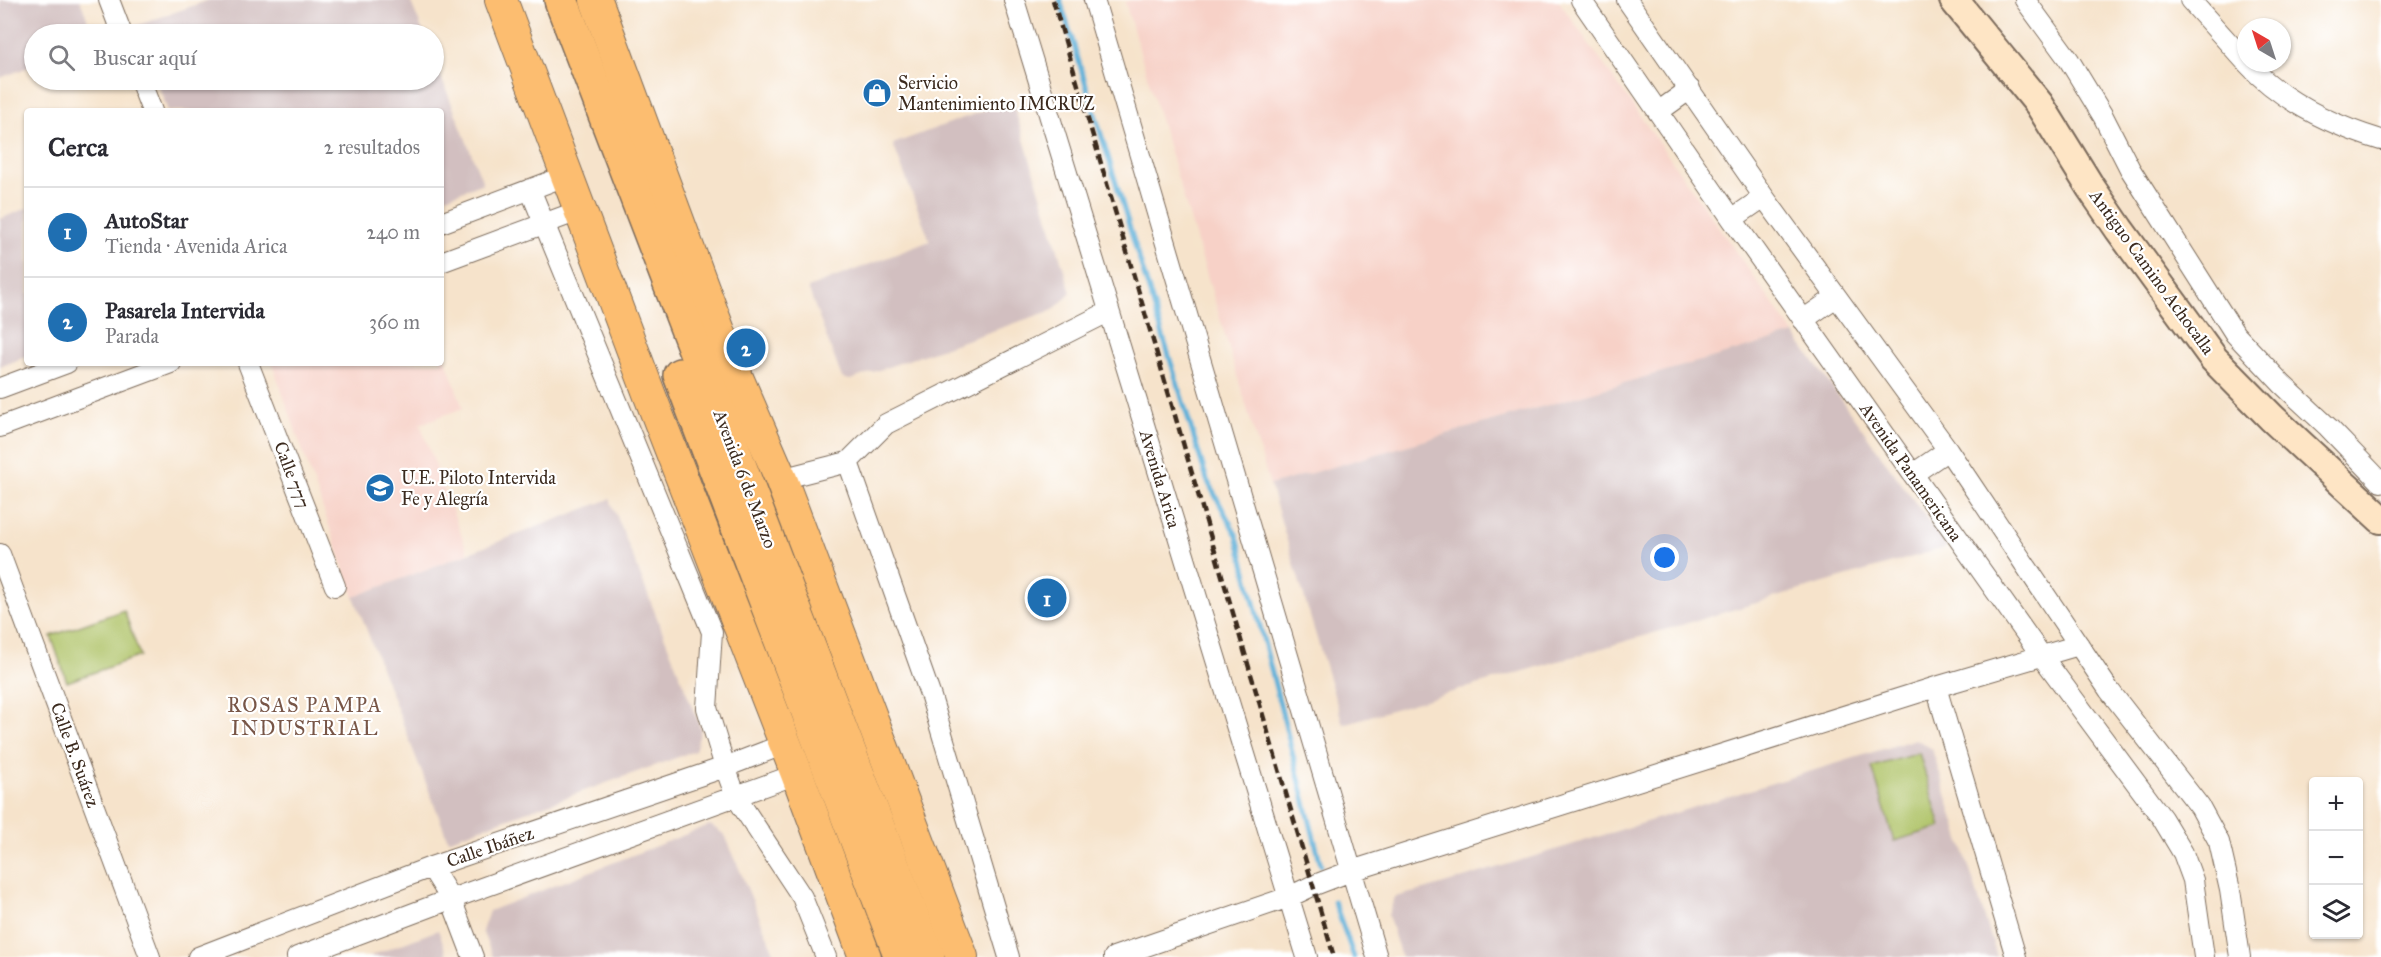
<!DOCTYPE html>
<html lang="es">
<meta charset="utf-8">
<style>
body{margin:0;font-family:"IM FELL Great Primer",serif;background:#f2f2f3;color:#2b2b33}
.controls{position:absolute;right:18px;bottom:18px;display:grid;overflow:hidden;border-radius:6px;box-shadow:0 2px 4px #0004}
.controls button{width:54px;height:54px;display:grid;place-items:center;padding:0;border:0;border-bottom:2px solid #e1e1e2;background:#fff;color:#2b2b33;font:30px sans-serif}
.compass{position:absolute;left:2237px;top:18px;width:54px;height:54px;border-radius:50%;background:#fff;box-shadow:0 2px 4px #0004;rotate:321deg}
.you{position:absolute;left:1665px;top:558px;width:21px;height:21px;margin:-15px;border:4px solid #fff;border-radius:50%;background:#1a73e8;box-shadow:0 0 0 9px #1a73e833}
.badge{display:grid;place-items:center;width:39px;height:39px;border-radius:50%;background:#1f6fb2;color:#fff;font-size:20px;font-weight:700}
.pin{position:absolute;translate:-50% -50%;border:3px solid #fff;box-shadow:0 2px 6px #0006}
.list{margin:0;padding:0;list-style:none}
h2{display:flex;justify-content:space-between;align-items:center;height:78px;margin:0;padding:0 24px;font-size:26px}
h2 small{font-size:20px;font-weight:400;color:#7c7c81}
.list li{display:grid;grid-template-columns:39px 1fr auto;gap:18px;align-items:center;box-sizing:border-box;height:90px;padding:0 24px;border-top:2px solid #e1e1e2}
.list b{display:block;font-size:22px;white-space:nowrap}
.list p{margin:0;font-size:20px;white-space:nowrap;color:#7c7c81}
.list em{font-size:20px;font-style:normal;color:#7c7c81}
.icon{flex:none;width:33px;height:33px;fill:none;stroke:currentColor;stroke-width:2;stroke-linecap:round;stroke-linejoin:round}
.map{position:relative;flex:none;width:2381px;height:957px;overflow:hidden}
.search{position:absolute;background:#fff;box-shadow:0 2px 4px #0004;left:24px;top:24px;width:420px;height:66px;display:flex;align-items:center;gap:15px;box-sizing:border-box;padding:0 21px;border-radius:33px;color:#7c7c81;font-size:22px}
.panel{position:absolute;background:#fff;box-shadow:0 2px 4px #0004;left:24px;top:108px;width:420px;height:258px;border-radius:6px}
.map>svg:first-child{display:block}
</style>
<div class="map">
<svg width="2381" height="957" viewBox="0 0 2381 957">
<rect width="100%" height="100%" fill="#fff"/>
<filter id="ink" filterUnits="userSpaceOnUse"><feTurbulence type="fractalNoise" baseFrequency=".0167" numOctaves="2"/><feDisplacementMap in="SourceGraphic" scale="12" xChannelSelector="R" yChannelSelector="G"/><feConvolveMatrix kernelMatrix="1 2 1 2 8 2 1 2 1" color-interpolation-filters="sRGB"/></filter>
<filter id="wash" filterUnits="userSpaceOnUse"><feTurbulence type="fractalNoise" baseFrequency=".008" numOctaves="4" result="noise"/><feDisplacementMap in="SourceGraphic" scale="24" xChannelSelector="R" yChannelSelector="G"/><feGaussianBlur stdDeviation="1.35" result="paint"/><feColorMatrix in="noise" values="0 0 0 0 0 0 0 0 0 0 0 0 0 0 0 0 0 1.4 0 .05"/><feComposite in="paint" operator="in"/></filter>
<g filter="url(#wash)">
<rect width="100%" height="100%" fill="#f6e3cb"/>
<!-- built -->
<path fill="#f7d1c7" d="M 1132,0 L 1558,0 L 1794,334 L 1270,485 L 1125,2 Z
M 441,346 L 463,408 L 420,424 L 468,553 L 354,597 L 272,363 L 441,363 Z"/>
<!-- industrial -->
<path fill="#d2bfc0" d="M 0,0 L 80,0 L 93,34 L 34,34 L 34,65 L 0,78 Z
M 209,0 L 410,0 L 424,34 L 139,34 L 136,26 Z
M 434,59 L 483,183 L 441,199 L 441,111 L 168,111 L 156,80 L 434,80 Z
M 1012,100 L 1071,293 L 1053,310 L 850,380 L 842,378 L 808,288 L 930,241 L 893,144 Z
M 27,208 L 27,356 L 0,367 L 0,219 Z
M 1794,334 L 1947,547 L 1343,724 L 1270,485 Z
M 610,499 L 701,729 L 695,751 L 448,840 L 354,597 Z
M 1916,739 L 1932,749 L 1997,957 L 1401,957 L 1388,915 L 1395,897 L 1431,888 Z
M 710,825 L 725,835 L 776,957 L 493,957 L 482,931 L 489,911 Z
M 438,930 L 448,957 L 368,957 Z"/>
<!-- pitch -->
<path fill="#afc367" stroke="#757642" stroke-width="1.5" d="M 124,610 L 140,656 L 67,682 L 51,636 Z
M 1919,753 L 1941,827 L 1894,841 L 1872,767 Z"/>
<g fill="none" stroke-linecap="round" stroke-linejoin="round">
<!-- stream -->
<path stroke="#5eb1d9" stroke-width="5" d="M 1060,0 L 1207,480 L 1237,536 L 1321,865
M 1334,901 L 1354,957"/>
</g>
</g>
<g filter="url(#ink)">
<g fill="none" stroke-linecap="round" stroke-linejoin="round">
<!-- street casing -->
<g stroke="#7c6b5b" stroke-width="22">
<path id="street" d="M 109,0 L 122,34
M 1014,0 L 1307,957
M 1094,0 L 1377,957
M 1581,0 L 1732,219 L 2041,655 L 2162,818 L 2183,853 L 2193,880 L 2204,957
M 1627,0 L 1764,197 L 1948,450 L 2109,690 L 2200,807 L 2219,842 L 2230,890 L 2240,957
M 2025,0 L 2069,60 L 2103,116 L 2130,169 L 2235,334 L 2282,384 L 2328,427 L 2381,482
M 2190,0 L 2246,62
M 2247,63 C 2281,101 2332,125 2381,140
M 140,80 L 152,111
M 1658,112 L 1690,89
M 530,189 L 712,632 L 707,708 L 725,767 L 736,797 L 802,897 L 826,957
M 1732,219 L 1764,197
M 441,223 L 568,175
M 441,262 L 581,210
M 1803,320 L 1836,297
M 248,363 L 335,586
M 0,388 L 67,363
M 0,427 L 171,363
M 848,462 L 931,697 L 1009,957
M 1913,474 L 1948,450
M 781,479 L 848,462 L 886,424 L 1108,312
M 0,554 L 150,957
M 1936,687 L 2016,957
M 431,867 L 451,899 L 473,957
M 198,957 L 431,867 L 725,767 L 785,744
M 297,957 L 451,899 L 797,774
M 1114,957 L 1289,897 L 1312,886 L 1351,871 L 1936,687 L 2079,645"/>
</g>
<!-- secondary casing -->
<g stroke="#7c6b5b" stroke-width="32">
<path id="secondary" d="M 1954,0 L 2039,104 L 2091,188 L 2119,229 L 2214,359 L 2272,418 L 2381,519"/>
</g>
<!-- primary casing -->
<g stroke="#7c6b5b" stroke-width="34">
<path id="primary" d="M 501,0 L 650,396 L 797,774 L 865,957
M 596,0 L 732,366 L 781,479 L 962,957"/>
</g>
<!-- highway casing -->
<g stroke="#7c6b5b" stroke-width="36">
<path id="highway" d="M 561,0 L 928,957
M 680,375 L 901,957"/>
</g>
<!-- street -->
<use href="#street" stroke="#fff" stroke-width="20"/>
<!-- secondary -->
<use href="#secondary" stroke="#fee5c5" stroke-width="28"/>
<!-- primary -->
<use href="#primary" stroke="#fcbd6f" stroke-width="32"/>
<!-- highway -->
<use href="#highway" stroke="#fcbd6f" stroke-width="33"/>
<!-- rail -->
<path stroke="#3b2a1e" stroke-width="4.5" stroke-dasharray="9 4.5" stroke-linecap="butt" d="M 1053,0 L 1334,957"/>
</g>
</g>
<!-- icons -->
<defs>
<g id="shop-disc" transform="scale(1.5)"><circle r="9.5" fill="#1f6fb2" stroke="#fff"/><path d="M-5-2.5h2.3a2.7 3.5 0 0 1 5.4 0H5L5.5 6h-11ZM-1.5-2.5h3a1.5 2.3 0 0 0-3 0Z" fill="#fff"/></g>
<g id="school-disc" transform="scale(1.5)"><circle r="9.5" fill="#1f6fb2" stroke="#fff"/><path d="M0-5L7-2L0 1L-7-2ZM-4 1L0 2.5L4 1V4Q0 6-4 4Z" fill="#fff"/></g>
</defs>
<g fill-rule="evenodd">
<use href="#shop-disc" x="877" y="93"/>
<use href="#school-disc" x="380" y="488"/>
</g>
<g text-anchor="middle" dominant-baseline="central" stroke-width="4.5" stroke-linejoin="round" paint-order="stroke">
<!-- poi labels -->
<g font-size="18" fill="#3b2a1e" stroke="#fff" text-anchor="start">
<text x="898" y="83">Servicio<tspan x="898" dy="21">Mantenimiento IMCRUZ</tspan></text>
<text x="401" y="478">U.E. Piloto Intervida<tspan x="401" dy="21">Fe y Alegría</tspan></text>
</g>
<!-- street labels -->
<g font-size="18" fill="#3b2a1e" stroke="#fff">
<text transform="translate(2152 272) rotate(54)">Antiguo Camino Achocalla</text>
<text transform="translate(1911 472) rotate(55)">Avenida Panamericana</text>
<text transform="translate(292 475) rotate(69)">Calle 777</text>
<text transform="translate(745 479) rotate(69)">Avenida 6 de Marzo</text>
<text transform="translate(1160 479) rotate(73)">Avenida Arica</text>
<text transform="translate(75 755) rotate(70)">Calle B. Suárez</text>
<text transform="translate(490 847) rotate(-19)">Calle Ibáñez</text>
</g>
<!-- neighbourhood labels -->
<g font-size="20" letter-spacing="1.5" fill="#785647" stroke="#fff">
<text x="305" y="705">ROSAS PAMPA<tspan x="305" dy="23">INDUSTRIAL</tspan></text>
</g>
</g>
</svg>
<div class="controls">
<button>+</button>
<button>−</button>
<button><svg class="icon" aria-label="layers" viewBox="0 0 24 24"><path d="M12 4l9 5-9 5-9-5zM3 14l9 5 9-5"/></svg></button>
</div>
<svg class="compass" viewBox="-18 -18 36 36"><path d="M0-13l5 13h-10z" fill="#e53935"/><path d="M0 13l5-13h-10z" fill="#7c7c81"/></svg>
<div class="you"></div>
<div class="pin badge" style="left:1047px;top:598px">1</div>
<div class="pin badge" style="left:746px;top:348px">2</div>
<div class="search"><svg class="icon" aria-label="search" viewBox="0 0 24 24"><circle cx="10" cy="10" r="6"/><path d="M15 15l6 6"/></svg>Buscar aquí</div>
<section class="panel">
<h2>Cerca<small>2 resultados</small></h2>
<ul class="list">
<li><span class="badge">1</span><div><b>AutoStar</b><p>Tienda · Avenida Arica</p></div><em>240 m</em></li>
<li><span class="badge">2</span><div><b>Pasarela Intervida</b><p>Parada</p></div><em>360 m</em></li>
</ul>
</section>
</div>
